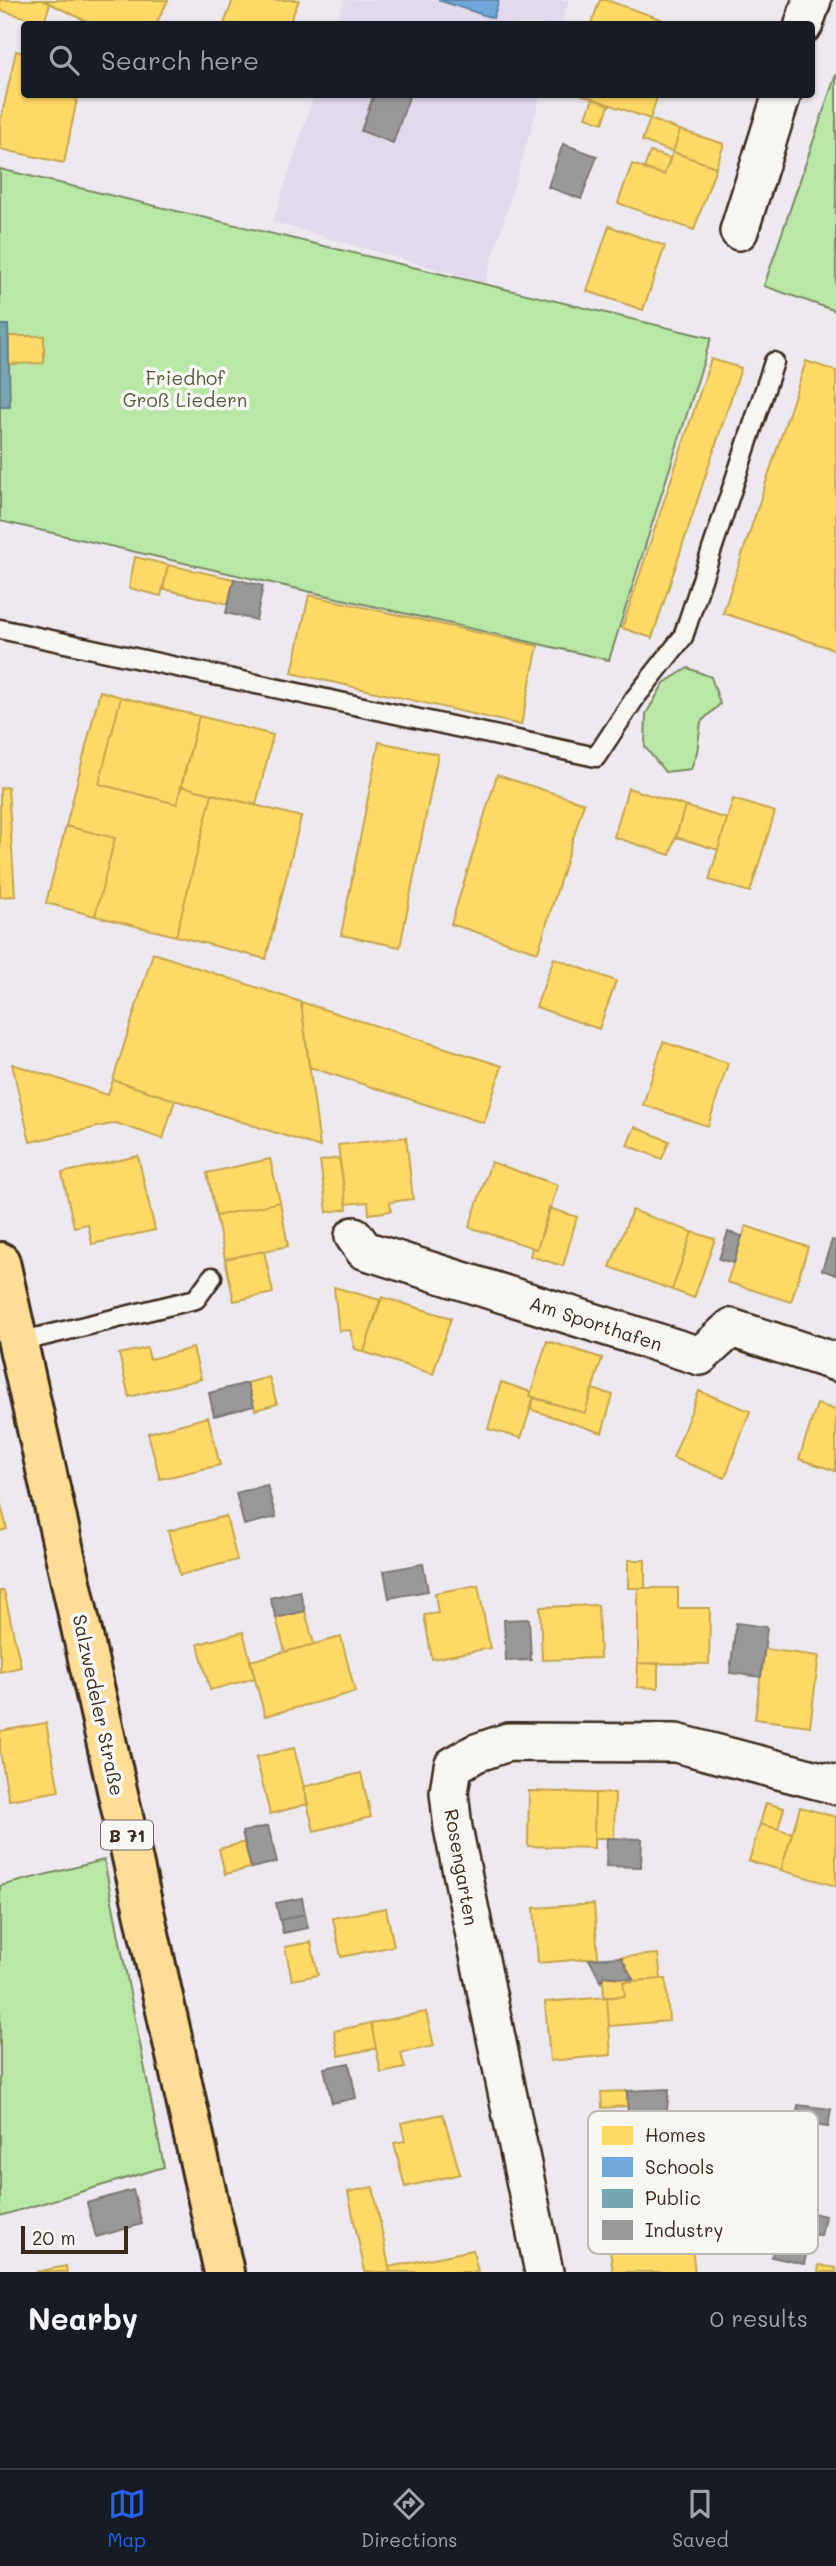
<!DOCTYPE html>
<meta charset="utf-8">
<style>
body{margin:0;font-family:Mali,sans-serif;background:#20242c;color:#f1f3f6}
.scale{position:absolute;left:21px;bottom:18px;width:107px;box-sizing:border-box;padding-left:7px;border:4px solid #3b2a1e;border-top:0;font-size:19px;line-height:24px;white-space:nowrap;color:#3b2a1e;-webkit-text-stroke:5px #f6f6f2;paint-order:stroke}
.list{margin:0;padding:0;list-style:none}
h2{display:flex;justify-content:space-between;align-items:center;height:91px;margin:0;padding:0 28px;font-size:30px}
h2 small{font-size:23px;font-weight:400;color:#9ea1a6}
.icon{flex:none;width:38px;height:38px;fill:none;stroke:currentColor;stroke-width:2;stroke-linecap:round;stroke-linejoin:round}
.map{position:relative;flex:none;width:836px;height:2272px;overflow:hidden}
.search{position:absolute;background:#171b24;box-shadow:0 2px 5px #0004;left:21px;right:21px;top:21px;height:77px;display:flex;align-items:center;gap:18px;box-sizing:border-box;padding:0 24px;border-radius:7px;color:#9ea1a6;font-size:26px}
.sheet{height:196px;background:#171b24}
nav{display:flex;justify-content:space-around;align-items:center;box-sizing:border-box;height:98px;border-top:2px solid #363941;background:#171b24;font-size:19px;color:#9ea1a6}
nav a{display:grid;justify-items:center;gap:4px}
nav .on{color:#2563eb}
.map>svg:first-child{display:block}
</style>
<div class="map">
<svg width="836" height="2272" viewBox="0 0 836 2272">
<rect width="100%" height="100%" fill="#ede9ef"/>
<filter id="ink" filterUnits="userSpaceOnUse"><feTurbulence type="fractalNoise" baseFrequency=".0143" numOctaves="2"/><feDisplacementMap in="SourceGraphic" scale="14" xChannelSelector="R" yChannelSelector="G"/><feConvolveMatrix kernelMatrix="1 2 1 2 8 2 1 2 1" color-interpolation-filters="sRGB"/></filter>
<g filter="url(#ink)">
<!-- built -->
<path fill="#e2d9ec" d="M 344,0 L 569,0 L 561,24 L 336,24 Z
M 314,95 L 541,95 L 485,283 L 273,222 Z"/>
<!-- green -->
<path fill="#b9e8a6" stroke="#7a8962" stroke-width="2" d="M 836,74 L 836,311 L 764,286 Z
M 0,169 L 711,338 L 609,660 L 0,521 Z
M 688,668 L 711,677 L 720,704 L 701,722 L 697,752 L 691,769 L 665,772 L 645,747 L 646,714 L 664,683 Z
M 104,1860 L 164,2167 L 0,2216 L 0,1886 Z"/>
<!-- homes -->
<path fill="#ffd966" stroke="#c4a450" stroke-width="2" d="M 0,0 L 43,0 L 50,3 L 44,23 L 0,10 Z
M 43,0 L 168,0 L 156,24 L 92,24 Z
M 233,0 L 299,0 L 289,24 L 224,24 Z
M 600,0 L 606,0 L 661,19 L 659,24 L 591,24 Z
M 16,51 L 24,53 L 24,94 L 78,94 L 64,163 L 0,149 L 0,124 Z
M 580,94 L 658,94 L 650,119 Z
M 593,99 L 609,105 L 603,123 L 586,117 Z
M 650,119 L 680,130 L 673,152 L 642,141 Z
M 680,130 L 724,144 L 716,167 L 673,152 Z
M 650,152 L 670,158 L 664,175 L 644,169 Z
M 673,152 L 716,167 L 694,230 L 618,203 L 632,164 L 664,175 Z
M 609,226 L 665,246 L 643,310 L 587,291 Z
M 9,336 L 44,336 L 44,363 L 9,364 Z
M 711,359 L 741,368 L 652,638 L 622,628 Z
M 806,361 L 836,371 L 836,650 L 723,613 Z
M 135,557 L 168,565 L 161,596 L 129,588 Z
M 168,565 L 234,579 L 229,604 L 163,589 Z
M 309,595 L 538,646 L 521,725 L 292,673 Z
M 100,691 L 121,697 L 99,784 L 177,804 L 181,786 L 212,794 L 176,936 L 95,916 L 115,838 L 66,826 Z
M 121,697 L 199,716 L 177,804 L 99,784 Z
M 199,716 L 273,735 L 256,805 L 181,786 Z
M 379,742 L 438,754 L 400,947 L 341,935 Z
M 497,775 L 584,803 L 538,952 L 451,924 Z
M 8,787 L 15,896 L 0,897 L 0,788 Z
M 628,788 L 685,806 L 670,855 L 614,837 Z
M 212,794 L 301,817 L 266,959 L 176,936 Z
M 733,799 L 775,812 L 750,892 L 709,880 Z
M 685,806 L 727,819 L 718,850 L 676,837 Z
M 66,826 L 115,838 L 95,916 L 46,903 Z
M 153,953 L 301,1002 L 320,1147 L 113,1080 Z
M 554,958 L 616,981 L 599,1029 L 536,1007 Z
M 301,1002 L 502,1066 L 484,1123 L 309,1067 Z
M 663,1042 L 728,1063 L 708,1126 L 643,1105 Z
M 12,1064 L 108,1095 L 113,1080 L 175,1100 L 163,1139 L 116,1123 L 30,1142 Z
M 635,1127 L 669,1141 L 662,1159 L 627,1145 Z
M 406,1137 L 413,1199 L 390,1202 L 391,1211 L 369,1214 L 368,1202 L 346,1204 L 338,1145 Z
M 138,1156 L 155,1230 L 92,1244 L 88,1224 L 74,1227 L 62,1173 Z
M 339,1158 L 347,1209 L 327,1212 L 320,1161 Z
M 270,1159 L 280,1202 L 216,1216 L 207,1173 Z
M 491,1162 L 558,1185 L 537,1249 L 469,1227 Z
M 280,1202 L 288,1246 L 225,1259 L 216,1216 Z
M 549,1208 L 577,1217 L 563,1266 L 530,1256 L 532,1248 L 537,1249 Z
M 632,1210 L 692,1232 L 672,1290 L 610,1267 Z
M 746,1226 L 808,1247 L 791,1302 L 727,1282 Z
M 692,1232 L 715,1239 L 694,1298 L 672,1290 Z
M 264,1251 L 273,1293 L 234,1301 L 225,1259 Z
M 334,1287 L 380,1300 L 364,1352 L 355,1349 L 350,1330 L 339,1331 Z
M 382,1297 L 451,1318 L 433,1374 L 364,1352 Z
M 547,1341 L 602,1358 L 585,1413 L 530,1396 Z
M 147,1348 L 150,1359 L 193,1348 L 201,1379 L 129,1397 L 119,1354 Z
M 269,1377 L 277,1404 L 255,1410 L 247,1383 Z
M 501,1382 L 531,1392 L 530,1396 L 534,1398 L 521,1438 L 488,1429 Z
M 592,1389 L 613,1395 L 602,1433 L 529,1409 L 534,1398 L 585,1413 Z
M 699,1391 L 750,1411 L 725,1478 L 673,1458 Z
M 817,1404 L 836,1410 L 836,1471 L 799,1459 Z
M 208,1417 L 220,1465 L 160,1479 L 148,1433 Z
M 0,1501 L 7,1529 L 0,1531 Z
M 226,1516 L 237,1560 L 180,1575 L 168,1531 Z
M 628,1560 L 645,1560 L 645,1588 L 628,1588 Z
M 478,1585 L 490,1648 L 432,1659 L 424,1615 L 438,1613 L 435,1593 Z
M 638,1588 L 678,1588 L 678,1608 L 710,1608 L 709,1664 L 638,1663 Z
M 0,1591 L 4,1591 L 21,1667 L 0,1672 Z
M 598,1605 L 600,1658 L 542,1660 L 540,1607 Z
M 305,1611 L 314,1644 L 285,1652 L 276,1618 Z
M 243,1632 L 255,1678 L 210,1690 L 198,1644 Z
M 341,1637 L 355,1692 L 265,1716 L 250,1661 Z
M 764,1649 L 819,1656 L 810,1726 L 755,1719 Z
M 638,1663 L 658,1664 L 658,1688 L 637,1687 Z
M 46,1723 L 59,1791 L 9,1800 L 0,1752 L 0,1731 Z
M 294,1748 L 308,1804 L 270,1814 L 256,1757 Z
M 361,1773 L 371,1817 L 314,1831 L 303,1787 Z
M 529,1791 L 595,1793 L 594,1848 L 528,1846 Z
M 595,1793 L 615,1793 L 614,1838 L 594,1838 Z
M 766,1803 L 784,1808 L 778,1829 L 760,1824 Z
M 800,1807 L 836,1817 L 836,1886 L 781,1870 Z
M 760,1824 L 792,1833 L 781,1870 L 749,1861 Z
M 245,1842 L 251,1868 L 225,1874 L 219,1849 Z
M 594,1904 L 598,1958 L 538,1963 L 534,1908 Z
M 386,1908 L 394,1946 L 341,1957 L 333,1918 Z
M 311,1942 L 318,1975 L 292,1980 L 285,1947 Z
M 658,1954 L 661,1979 L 623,1982 L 633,1979 L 621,1957 Z
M 603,1976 L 633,1979 L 623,1982 L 625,1996 L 604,1998 Z
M 661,1979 L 666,1979 L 669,2021 L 609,2026 L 607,1997 L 625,1996 L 623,1982 Z
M 607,1997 L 611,2055 L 550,2061 L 545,2002 Z
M 426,2012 L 434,2046 L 401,2053 L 405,2068 L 381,2073 L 371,2023 Z
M 371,2023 L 376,2048 L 339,2056 L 334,2031 Z
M 627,2091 L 628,2106 L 602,2108 L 601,2092 Z
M 443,2114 L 460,2174 L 405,2187 L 394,2143 L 405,2141 L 401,2123 Z
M 373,2187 L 390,2272 L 365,2272 L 348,2192 Z
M 689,2225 L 695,2272 L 613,2272 L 608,2235 Z
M 473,2250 L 478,2272 L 390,2272 L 389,2267 Z
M 819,2265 L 836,2268 L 836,2272 L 818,2272 Z
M 66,2266 L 67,2272 L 36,2272 Z"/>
<!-- schools -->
<path fill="#6fa8dc" stroke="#5f82a3" stroke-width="2" d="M 438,0 L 499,0 L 493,18 Z"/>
<!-- public -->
<path fill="#76a5af" stroke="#648084" stroke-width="2" d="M 0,325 L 8,325 L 10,407 L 0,407 Z"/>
<!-- industry -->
<path fill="#999" stroke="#7d7874" stroke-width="2" d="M 374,94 L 410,94 L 393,143 L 361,131 Z
M 563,144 L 597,156 L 581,199 L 548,187 Z
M 234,579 L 263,586 L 256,620 L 226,613 Z
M 728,1232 L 742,1236 L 734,1263 L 719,1259 Z
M 832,1240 L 836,1241 L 836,1275 L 822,1270 Z
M 247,1383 L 254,1406 L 214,1416 L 209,1393 Z
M 267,1485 L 276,1517 L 244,1525 L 236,1493 Z
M 423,1564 L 428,1591 L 389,1598 L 384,1571 Z
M 300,1591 L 305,1611 L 276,1618 L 270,1598 Z
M 529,1619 L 531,1660 L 506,1661 L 504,1620 Z
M 736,1623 L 767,1627 L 761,1677 L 730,1673 Z
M 268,1826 L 277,1862 L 251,1868 L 242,1832 Z
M 607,1838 L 642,1839 L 641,1867 L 606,1866 Z
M 302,1898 L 305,1914 L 280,1920 L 276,1903 Z
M 305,1914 L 308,1928 L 283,1933 L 280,1920 Z
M 621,1957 L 633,1979 L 603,1976 L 601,1982 L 589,1959 Z
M 349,2063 L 356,2098 L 332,2103 L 324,2068 Z
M 669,2089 L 666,2120 L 628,2122 L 627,2091 Z
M 798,2105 L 831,2109 L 828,2127 L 796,2122 Z
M 133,2190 L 142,2224 L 96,2237 L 87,2203 Z
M 776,2204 L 825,2216 L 821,2236 L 772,2224 Z
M 779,2226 L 811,2233 L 804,2264 L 772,2257 Z"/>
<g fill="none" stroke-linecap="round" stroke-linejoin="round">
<!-- lane casing -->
<g stroke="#3b2a1e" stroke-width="23">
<path id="lane" d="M 0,629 L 596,757 L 635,698 L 683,637 L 774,362
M 19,1342 L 196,1299 L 212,1277"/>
</g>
<!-- street casing -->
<g stroke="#3b2a1e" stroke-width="42">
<path id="street" d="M 804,24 L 812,0
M 739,231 L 782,94
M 354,1236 L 364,1250 L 700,1356 L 731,1328 L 836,1362
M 544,2272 L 453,1828 L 449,1792 L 453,1766 L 476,1753 L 508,1742 L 676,1743 L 836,1785"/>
</g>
<!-- primary casing -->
<g stroke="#3b2a1e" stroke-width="44">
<path id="primary" d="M 0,1262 L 224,2272"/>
</g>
<!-- lane -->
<use href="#lane" stroke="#f6f6f2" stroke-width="18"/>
<!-- street -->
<use href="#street" stroke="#f6f6f2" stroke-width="37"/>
<!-- primary -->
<use href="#primary" stroke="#fedd96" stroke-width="38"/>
</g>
</g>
<g text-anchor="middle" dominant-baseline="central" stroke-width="7" stroke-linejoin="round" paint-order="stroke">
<!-- shield labels -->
<rect fill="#f6f6f2" stroke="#73675e" stroke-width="2" x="101" y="1820.5" width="52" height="29" rx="5"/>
<g font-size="18" font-weight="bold" fill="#3b2a1e">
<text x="127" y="1835">B 71</text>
</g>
<!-- park labels -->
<g font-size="19" fill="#5a5a40" stroke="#f6f6f2">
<text x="185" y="377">Friedhof<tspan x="185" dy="22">Groß Liedern</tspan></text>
</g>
<!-- street labels -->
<g font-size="19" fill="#3b2a1e" stroke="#f6f6f2">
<text transform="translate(596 1323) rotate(18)">Am Sporthafen</text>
<text transform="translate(99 1705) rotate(78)">Salzwedeler Straße</text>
<text transform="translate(462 1867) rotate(80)">Rosengarten</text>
</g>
</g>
<!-- legend -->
<rect x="588" y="2111" width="230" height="143" rx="10" fill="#f6f6f2" stroke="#beb9b2" stroke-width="2"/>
<rect x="602" y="2126" width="31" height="19" fill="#ffd966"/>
<rect x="602" y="2157" width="31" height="20" fill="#6fa8dc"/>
<rect x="602" y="2189" width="31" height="19" fill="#76a5af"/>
<rect x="602" y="2220" width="31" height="20" fill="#999"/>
<g font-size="19" fill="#3b2a1e">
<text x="645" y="2142">Homes</text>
<text x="645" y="2174">Schools</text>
<text x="645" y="2205">Public</text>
<text x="645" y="2237">Industry</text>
</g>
</svg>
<div class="scale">20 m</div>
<div class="search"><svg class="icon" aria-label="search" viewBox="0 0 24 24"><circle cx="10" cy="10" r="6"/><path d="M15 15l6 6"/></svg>Search here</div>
</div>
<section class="sheet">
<h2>Nearby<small>0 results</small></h2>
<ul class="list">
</ul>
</section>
<nav>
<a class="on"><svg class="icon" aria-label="map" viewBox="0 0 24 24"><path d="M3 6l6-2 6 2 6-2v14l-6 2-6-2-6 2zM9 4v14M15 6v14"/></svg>Map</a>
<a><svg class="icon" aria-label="directions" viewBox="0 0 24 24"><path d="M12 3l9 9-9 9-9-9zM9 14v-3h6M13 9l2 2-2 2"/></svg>Directions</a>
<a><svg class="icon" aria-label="saved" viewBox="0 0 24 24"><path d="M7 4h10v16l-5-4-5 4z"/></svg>Saved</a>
</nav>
